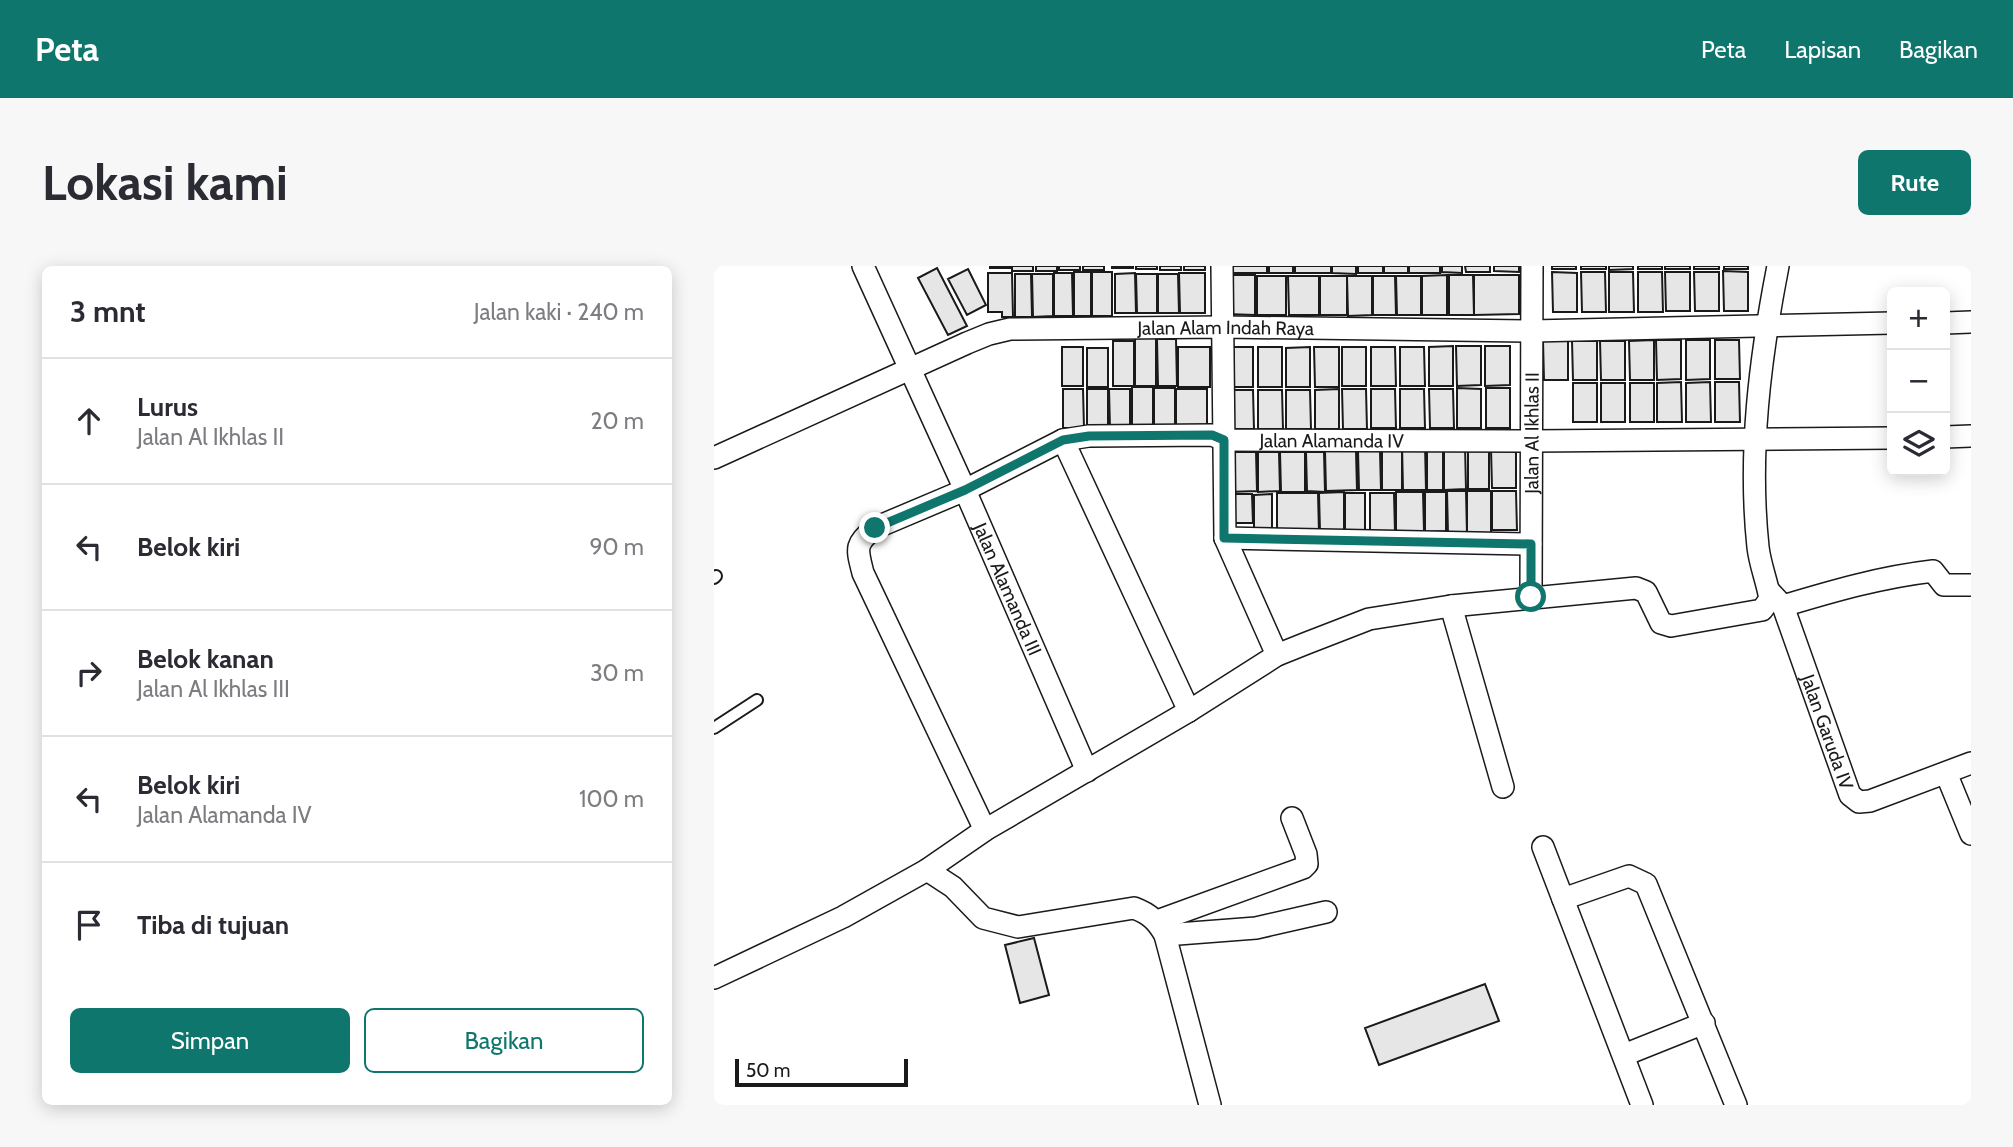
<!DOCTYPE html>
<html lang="id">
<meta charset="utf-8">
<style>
body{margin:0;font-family:Cabin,sans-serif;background:#f7f7f7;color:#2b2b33}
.controls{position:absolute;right:21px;top:21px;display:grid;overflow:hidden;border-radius:10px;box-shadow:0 4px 18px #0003}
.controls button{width:63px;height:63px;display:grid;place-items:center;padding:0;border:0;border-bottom:2px solid #e1e1e2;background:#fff;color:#2b2b33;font:35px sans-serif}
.scale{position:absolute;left:21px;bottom:18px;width:173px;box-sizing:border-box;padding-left:7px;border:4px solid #1a1a1a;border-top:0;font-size:19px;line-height:24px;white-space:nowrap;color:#1a1a1a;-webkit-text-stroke:5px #fff;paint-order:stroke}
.stop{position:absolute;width:21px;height:21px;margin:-16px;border:5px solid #0f766e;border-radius:50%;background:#fff}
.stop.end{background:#0f766e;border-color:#fff;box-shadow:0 2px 7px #0008}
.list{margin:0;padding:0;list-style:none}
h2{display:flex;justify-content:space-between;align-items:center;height:91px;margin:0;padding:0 28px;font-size:30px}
h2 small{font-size:23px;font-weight:400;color:#7c7c81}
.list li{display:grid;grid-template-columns:46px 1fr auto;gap:21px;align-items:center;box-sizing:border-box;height:126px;padding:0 28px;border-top:2px solid #e1e1e2}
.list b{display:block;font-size:26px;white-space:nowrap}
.list p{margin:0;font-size:23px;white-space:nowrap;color:#7c7c81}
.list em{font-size:23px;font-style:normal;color:#7c7c81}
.actions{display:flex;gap:14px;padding:21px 28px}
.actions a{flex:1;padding:16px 0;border:2px solid #0f766e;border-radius:10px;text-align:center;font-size:24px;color:#0f766e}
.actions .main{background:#0f766e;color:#fff}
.icon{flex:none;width:38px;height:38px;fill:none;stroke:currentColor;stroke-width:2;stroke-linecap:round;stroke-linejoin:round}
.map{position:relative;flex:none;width:1257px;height:839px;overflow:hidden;border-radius:10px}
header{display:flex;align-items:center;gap:42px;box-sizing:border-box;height:98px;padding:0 35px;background:#0f766e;color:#fff}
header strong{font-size:33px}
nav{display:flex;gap:38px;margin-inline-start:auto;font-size:24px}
.intro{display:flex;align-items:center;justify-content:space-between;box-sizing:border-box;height:168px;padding:0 42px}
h1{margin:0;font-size:49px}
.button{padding:18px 32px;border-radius:10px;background:#0f766e;color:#fff;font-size:24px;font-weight:700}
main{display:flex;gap:42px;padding:0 42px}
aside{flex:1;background:#fff;border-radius:10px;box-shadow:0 4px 18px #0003}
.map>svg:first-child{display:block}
</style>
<header>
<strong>Peta</strong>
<nav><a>Peta</a><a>Lapisan</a><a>Bagikan</a></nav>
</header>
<div class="intro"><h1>Lokasi kami</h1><a class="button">Rute</a></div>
<main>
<aside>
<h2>3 mnt<small>Jalan kaki · 240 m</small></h2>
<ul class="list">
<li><svg class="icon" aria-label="ahead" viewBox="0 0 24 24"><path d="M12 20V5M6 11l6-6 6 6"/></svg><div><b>Lurus</b><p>Jalan Al Ikhlas II</p></div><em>20 m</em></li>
<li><svg class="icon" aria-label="left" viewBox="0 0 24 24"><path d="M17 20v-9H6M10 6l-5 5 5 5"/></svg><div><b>Belok kiri</b></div><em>90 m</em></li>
<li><svg class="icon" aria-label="right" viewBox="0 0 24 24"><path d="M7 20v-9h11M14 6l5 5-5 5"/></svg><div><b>Belok kanan</b><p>Jalan Al Ikhlas III</p></div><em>30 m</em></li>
<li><svg class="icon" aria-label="left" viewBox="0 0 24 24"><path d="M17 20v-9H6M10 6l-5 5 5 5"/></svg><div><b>Belok kiri</b><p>Jalan Alamanda IV</p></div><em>100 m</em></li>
<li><svg class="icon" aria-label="arrive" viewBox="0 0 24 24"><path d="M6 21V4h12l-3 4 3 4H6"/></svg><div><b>Tiba di tujuan</b></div></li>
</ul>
<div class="actions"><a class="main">Simpan</a><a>Bagikan</a></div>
</aside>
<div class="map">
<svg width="1257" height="839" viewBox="0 0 1257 839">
<rect width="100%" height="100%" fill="#fff"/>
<!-- building -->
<path fill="#e6e6e6" stroke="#1a1a1a" stroke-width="2" d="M 276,0 L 297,0 L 297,2 L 276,2 Z
M 298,0 L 319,0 L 319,5 L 298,5 Z
M 322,0 L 343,0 L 343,5 L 322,5 Z
M 345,0 L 366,0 L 366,4 L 345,4 Z
M 369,0 L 390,0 L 390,4 L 369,4 Z
M 398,0 L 419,0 L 419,2 L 398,2 Z
M 422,0 L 443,0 L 443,3 L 422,3 Z
M 446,0 L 467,0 L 467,4 L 446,4 Z
M 470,0 L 491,0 L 491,4 L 470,4 Z
M 511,0 L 553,0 L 553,7 L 511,7 Z
M 555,0 L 579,0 L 579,7 L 555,7 Z
M 581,0 L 617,0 L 617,7 L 581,7 Z
M 618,0 L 642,0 L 642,8 L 618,7 Z
M 644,0 L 669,0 L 669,7 L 644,7 Z
M 670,0 L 694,0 L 694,7 L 670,7 Z
M 695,0 L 726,0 L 726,7 L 695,7 Z
M 728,0 L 748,0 L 748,7 L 728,6 Z
M 751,0 L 776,0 L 776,6 L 752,6 Z
M 780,0 L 805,0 L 805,6 L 780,5 Z
M 838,0 L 862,0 L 862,3 L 838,3 Z
M 867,0 L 892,0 L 892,3 L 867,3 Z
M 895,0 L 919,0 L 919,3 L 895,4 Z
M 924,0 L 948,0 L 948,3 L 924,3 Z
M 951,0 L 976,0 L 976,3 L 951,3 Z
M 980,0 L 1005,0 L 1005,3 L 980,3 Z
M 1010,0 L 1034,0 L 1034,3 L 1010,3 Z
M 223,2 L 253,60 L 234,69 L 204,12 Z
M 254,3 L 272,39 L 253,49 L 234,13 Z
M 1009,5 L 1034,6 L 1034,45 L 1010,45 Z
M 360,6 L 377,6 L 377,50 L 360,50 Z
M 378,6 L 398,6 L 398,50 L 378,50 Z
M 838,6 L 863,7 L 863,46 L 839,46 Z
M 867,6 L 891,6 L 892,46 L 868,46 Z
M 895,6 L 919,6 L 920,46 L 895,46 Z
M 924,6 L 948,6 L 949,46 L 924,46 Z
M 951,6 L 976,6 L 976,45 L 952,45 Z
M 980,6 L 1005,6 L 1005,45 L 981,45 Z
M 274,7 L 298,7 L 299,51 L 288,51 L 288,46 L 274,46 Z
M 340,7 L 358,7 L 359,50 L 340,50 Z
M 421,7 L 422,47 L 401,47 L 401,8 Z
M 465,7 L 491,7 L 491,47 L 466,47 Z
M 301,8 L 317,8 L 318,51 L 301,51 Z
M 318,8 L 339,8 L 339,50 L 319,51 Z
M 422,8 L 443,8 L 443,47 L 423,47 Z
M 444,8 L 464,8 L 465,47 L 444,47 Z
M 511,9 L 541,9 L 541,49 L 511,48 Z
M 733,9 L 733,49 L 708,49 L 708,10 Z
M 735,9 L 759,9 L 760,49 L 735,49 Z
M 760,9 L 805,9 L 805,48 L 760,49 Z
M 543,10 L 572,10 L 572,49 L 543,49 Z
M 574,10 L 605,10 L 605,49 L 575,49 Z
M 606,10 L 633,10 L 633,49 L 606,49 Z
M 633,10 L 658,10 L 658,49 L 634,50 Z
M 659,10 L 681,10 L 682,49 L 659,49 Z
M 682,10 L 707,10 L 707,49 L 683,49 Z
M 421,72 L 442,72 L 442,120 L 421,120 Z
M 443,73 L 462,73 L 463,120 L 444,120 Z
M 940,74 L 940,114 L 916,114 L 915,75 Z
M 942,74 L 967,74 L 967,113 L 943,114 Z
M 972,74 L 996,74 L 996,113 L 972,114 Z
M 1001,74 L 1025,74 L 1026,113 L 1001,113 Z
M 399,75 L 420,75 L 420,120 L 399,120 Z
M 829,75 L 854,75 L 854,114 L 830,114 Z
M 858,75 L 883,75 L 883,114 L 859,114 Z
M 886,75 L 911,75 L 911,114 L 887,114 Z
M 739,80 L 739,120 L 715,120 L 715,81 Z
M 742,80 L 767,80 L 767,119 L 743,120 Z
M 771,80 L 796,80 L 796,119 L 771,120 Z
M 348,81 L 369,81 L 369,120 L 348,120 Z
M 464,81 L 496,81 L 496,121 L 464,121 Z
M 515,81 L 539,81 L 539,121 L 515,121 Z
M 544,81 L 568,81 L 568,121 L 544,121 Z
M 596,81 L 596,121 L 572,121 L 572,82 Z
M 600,81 L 625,81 L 625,121 L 601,121 Z
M 628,81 L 652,81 L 652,120 L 628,120 Z
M 657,81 L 681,81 L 682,120 L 657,120 Z
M 686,81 L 710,81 L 711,120 L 686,120 Z
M 373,82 L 394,82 L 394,121 L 373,121 Z
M 967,116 L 968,156 L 943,156 L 943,117 Z
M 996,116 L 997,156 L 972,156 L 972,117 Z
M 1001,116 L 1025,116 L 1026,156 L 1001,156 Z
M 859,117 L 883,117 L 883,156 L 859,156 Z
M 887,117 L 911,117 L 911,156 L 887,156 Z
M 916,117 L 940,117 L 940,156 L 916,156 Z
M 418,121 L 439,121 L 439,164 L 418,164 Z
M 440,122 L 461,122 L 461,161 L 440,161 Z
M 743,122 L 767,123 L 767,162 L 743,162 Z
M 772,122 L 796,122 L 796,162 L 772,162 Z
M 349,123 L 369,123 L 370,162 L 349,162 Z
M 373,123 L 394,123 L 394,163 L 373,163 Z
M 395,123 L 416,123 L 416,163 L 396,163 Z
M 462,123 L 493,123 L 493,163 L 462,163 Z
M 625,123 L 625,163 L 601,163 L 601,124 Z
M 628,123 L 652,123 L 653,163 L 629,163 Z
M 657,123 L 681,123 L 682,162 L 657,162 Z
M 686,123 L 710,123 L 711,162 L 686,162 Z
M 715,123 L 739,123 L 740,162 L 716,162 Z
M 515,124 L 539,124 L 540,163 L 515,163 Z
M 544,124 L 568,124 L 569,163 L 544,163 Z
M 572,124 L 596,124 L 597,163 L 572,163 Z
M 711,178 L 712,224 L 689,224 L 688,179 Z
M 713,179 L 729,179 L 729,224 L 713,224 Z
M 730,179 L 751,179 L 752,223 L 730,224 Z
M 777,183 L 802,183 L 802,222 L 778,222 Z
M 754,184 L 775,184 L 775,223 L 754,223 Z
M 611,185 L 642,185 L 643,224 L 612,225 Z
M 644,185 L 666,185 L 667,224 L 645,224 Z
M 668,185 L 688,185 L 688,224 L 668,224 Z
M 515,186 L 542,186 L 543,225 L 515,226 Z
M 544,186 L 565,186 L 566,225 L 544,226 Z
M 566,186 L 591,186 L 591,226 L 567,226 Z
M 592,186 L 610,186 L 611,226 L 593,225 Z
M 733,225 L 752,225 L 753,268 L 734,268 Z
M 753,225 L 777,225 L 777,268 L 753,268 Z
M 778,225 L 802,225 L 803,264 L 778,264 Z
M 630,226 L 630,266 L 606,266 L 605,227 Z
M 682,226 L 709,226 L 710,265 L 682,266 Z
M 711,226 L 732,226 L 732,265 L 711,266 Z
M 563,227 L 604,227 L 605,266 L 563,266 Z
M 631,227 L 651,227 L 651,266 L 631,266 Z
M 656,227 L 680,227 L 681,266 L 656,266 Z
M 514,228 L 538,228 L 539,257 L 514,257 Z
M 558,228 L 558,268 L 540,268 L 540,229 Z
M 320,672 L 335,729 L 306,737 L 291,679 Z
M 771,718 L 785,755 L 665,799 L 651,762 Z"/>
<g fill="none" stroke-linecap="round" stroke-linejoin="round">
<!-- service casing -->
<g stroke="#1a1a1a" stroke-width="14">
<path id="service" d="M 0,312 L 2,310
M 0,462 L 43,434"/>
</g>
<!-- minor casing -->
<g stroke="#1a1a1a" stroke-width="24">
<g id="minor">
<path id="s1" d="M 149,0 L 247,215 L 373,505"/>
<path d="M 508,0 L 511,272 L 563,389"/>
<path d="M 1231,57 L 1257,56"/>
<path d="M 1231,171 L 1257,170"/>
<path d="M 349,174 L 475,445"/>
<path id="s2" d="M 0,192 L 253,77 L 275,68 L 296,63 L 509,61 L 818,65 L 1178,57"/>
<path d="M 511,272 L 817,278"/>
<path id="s3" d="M 1055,325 L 1069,340 L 1136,529 L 1145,536 L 1156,535 L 1257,497"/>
<path id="s4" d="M 817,331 L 818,0"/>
<path d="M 737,340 L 789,521"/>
<path d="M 1069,340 C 1119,325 1167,311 1219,305 L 1230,319 L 1257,319"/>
<path d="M 1232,507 L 1257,568"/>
<path id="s5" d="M 271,564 L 149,307 C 143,283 140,278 161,262 L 251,224 L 349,174 L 375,170 L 498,169 L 510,174 L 818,175 L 1178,172"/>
<path d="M 829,581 L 928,839"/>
<path d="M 213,604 L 239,621 L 269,652 L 304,661 L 420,642 C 436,648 443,655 451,669 L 496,839"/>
<path d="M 849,633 L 915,610 L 932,618 L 1022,839"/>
<path d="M 443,655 L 589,602 L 593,598 L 592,588 L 578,552"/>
<path d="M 451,669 L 542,662 L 612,646"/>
<path d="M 0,712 L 129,651 L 213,604 L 271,564 L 475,445 L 563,389 L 593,377 L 655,353 L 737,340 L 922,322 L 932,326 L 947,357 L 957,360 L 1048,344 L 1056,333 C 1053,315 1046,299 1044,281 C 1034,187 1046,92 1064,0"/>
<path d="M 910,789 L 990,757"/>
</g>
</g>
<!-- service -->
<use href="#service" stroke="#fff" stroke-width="10"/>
<!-- minor -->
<use href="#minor" stroke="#fff" stroke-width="21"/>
</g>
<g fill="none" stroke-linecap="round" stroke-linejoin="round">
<!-- route -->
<path stroke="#0f766e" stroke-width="9" d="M 161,262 L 251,224 L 349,174 L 375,170 L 498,169 L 510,174 L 510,272 L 817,278 L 817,331"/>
</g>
<g text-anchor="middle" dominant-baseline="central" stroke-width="5" stroke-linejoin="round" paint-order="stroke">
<!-- street labels -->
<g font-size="19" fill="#1a1a1a" stroke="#fff">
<text stroke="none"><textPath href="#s2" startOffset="539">Jalan Alam Indah Raya</textPath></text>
<text stroke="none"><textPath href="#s4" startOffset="164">Jalan Al Ikhlas II</textPath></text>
<text stroke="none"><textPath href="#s5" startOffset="814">Jalan Alamanda IV</textPath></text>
<text stroke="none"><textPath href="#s1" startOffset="354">Jalan Alamanda III</textPath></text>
<text stroke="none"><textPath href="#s3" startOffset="154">Jalan Garuda IV</textPath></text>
</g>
</g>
</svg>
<div class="controls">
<button>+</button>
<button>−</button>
<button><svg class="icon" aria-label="layers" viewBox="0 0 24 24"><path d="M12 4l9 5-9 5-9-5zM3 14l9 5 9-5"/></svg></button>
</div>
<div class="scale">50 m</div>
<div class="stop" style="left:817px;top:331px"></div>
<div class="stop end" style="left:161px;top:262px"></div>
</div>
</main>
